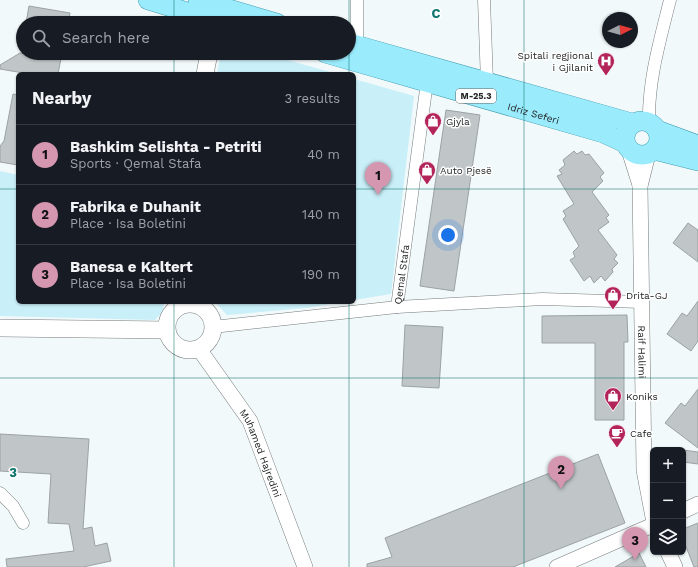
<!DOCTYPE html>
<meta charset="utf-8">
<style>
body{margin:0;font-family:"Work Sans",sans-serif;background:#20242c;color:#f1f3f6}
.controls{position:absolute;right:12px;bottom:12px;display:grid;overflow:hidden;border-radius:6px;box-shadow:0 1px 3px #0004}
.controls button{width:36px;height:36px;display:grid;place-items:center;padding:0;border:0;border-bottom:1px solid #363941;background:#171b24;color:#f1f3f6;font:20px sans-serif}
.compass{position:absolute;left:602px;top:12px;width:36px;height:36px;border-radius:50%;background:#171b24;box-shadow:0 1px 3px #0004;rotate:84deg}
.you{position:absolute;left:448px;top:235px;width:14px;height:14px;margin:-10px;border:3px solid #fff;border-radius:50%;background:#1a73e8;box-shadow:0 0 0 6px #1a73e833}
.badge{display:grid;place-items:center;width:26px;height:26px;border-radius:50%;background:#d596b0;color:#111;font-size:13px;font-weight:700}
.pin{position:absolute;translate:-50% -33px;filter:drop-shadow(0 1px 2px #0008)}
.pin::after{content:'';position:absolute;top:21px;width:14px;height:12px;background:inherit;clip-path:polygon(0 0,100% 0,50% 100%)}
.list{margin:0;padding:0;list-style:none}
h2{display:flex;justify-content:space-between;align-items:center;height:52px;margin:0;padding:0 16px;font-size:17px}
h2 small{font-size:13px;font-weight:400;color:#9ea1a6}
.list li{display:grid;grid-template-columns:26px 1fr auto;gap:12px;align-items:center;box-sizing:border-box;height:60px;padding:0 16px;border-top:1px solid #363941}
.list b{display:block;font-size:15px;white-space:nowrap}
.list p{margin:0;font-size:13px;white-space:nowrap;color:#9ea1a6}
.list em{font-size:13px;font-style:normal;color:#9ea1a6}
.icon{flex:none;width:22px;height:22px;fill:none;stroke:currentColor;stroke-width:2;stroke-linecap:round;stroke-linejoin:round}
.map{position:relative;flex:none;width:698px;height:567px;overflow:hidden}
.search{position:absolute;background:#171b24;box-shadow:0 1px 3px #0004;left:16px;top:16px;width:340px;height:44px;display:flex;align-items:center;gap:10px;box-sizing:border-box;padding:0 14px;border-radius:22px;color:#9ea1a6;font-size:15px}
.panel{position:absolute;background:#171b24;box-shadow:0 1px 3px #0004;left:16px;top:72px;width:340px;height:232px;border-radius:6px}
.map>svg:first-child{display:block}
</style>
<div class="map">
<svg width="698" height="567" viewBox="0 0 698 567">
<rect width="100%" height="100%" fill="#f2f9fa"/>
<!-- green -->
<path fill="#c9eff8" d="M 221,53 L 263,53 L 337,74 L 217,74 Z
M 354,79 L 414,96 L 391,294 L 354,300 Z
M 0,171 L 18,175 L 18,302 L 164,302 L 163,311 L 155,320 L 0,316 Z
M 215,302 L 343,302 L 306,308 L 227,315 Z"/>
<!-- building -->
<path fill="#c0c6c8" stroke="#9ca2a4" d="M 29,6 L 70,13 L 68,23 L 26,23 Z
M 20,53 L 62,53 L 58,74 L 29,74 L 0,69 L 0,65 Z
M 13,94 L 18,95 L 18,165 L 0,162 L 0,146 L 4,141 Z
M 446,110 L 480,115 L 454,291 L 420,286 Z
M 574,151 L 577,154 L 582,151 L 585,155 L 589,154 L 604,173 L 600,177 L 603,181 L 592,192 L 609,215 L 606,218 L 609,222 L 598,230 L 617,255 L 614,259 L 618,263 L 612,269 L 613,272 L 605,281 L 601,276 L 594,283 L 590,276 L 584,281 L 570,260 L 575,257 L 573,252 L 579,246 L 563,219 L 566,216 L 563,211 L 574,204 L 557,176 L 562,174 L 559,170 L 565,165 L 563,160 Z
M 688,223 L 698,230 L 698,262 L 673,243 Z
M 698,301 L 698,341 L 691,351 L 667,334 L 682,313 L 687,316 Z
M 627,315 L 628,342 L 624,342 L 624,420 L 595,420 L 595,343 L 542,343 L 542,316 Z
M 405,325 L 443,327 L 439,388 L 402,386 Z
M 698,389 L 698,448 L 665,423 L 681,403 L 685,406 Z
M 0,434 L 89,439 L 83,529 L 92,527 L 95,546 L 107,543 L 111,561 L 83,567 L 7,567 L 6,559 L 74,551 L 69,524 L 48,523 L 51,474 L 0,471 Z
M 683,450 L 698,452 L 698,464 L 683,462 Z
M 598,454 L 625,523 L 513,567 L 367,567 L 367,564 L 392,557 L 385,538 Z
M 698,523 L 698,567 L 694,567 L 683,539 L 683,529 Z
M 639,553 L 646,567 L 615,567 Z"/>
<g fill="none" stroke-linecap="round" stroke-linejoin="round">
<!-- minor casing -->
<g stroke="#767b7d" stroke-width="13">
<g id="minor">
<path d="M 484,0 L 487,82"/>
<path d="M 357,45 L 357,0"/>
<path d="M 649,122 C 648,81 660,40 670,0"/>
<path d="M 397,307 L 542,299 L 642,302"/>
<path id="s1" d="M 213,327 L 397,307 L 427,82"/>
<path d="M 0,493 L 13,506 L 23,523"/>
</g>
</g>
<!-- tertiary casing -->
<g stroke="#767b7d" stroke-width="16">
<g id="tertiary">
<path d="M 629,150 L 640,185"/>
<path id="s2" d="M 648,154 L 640,186 L 644,470 L 653,517"/>
<path id="s3" d="M 199,349 L 250,421 L 305,567"/>
<path d="M 683,511 L 698,504"/>
<path d="M 668,552 L 675,567"/>
<path d="M 557,567 L 653,525"/>
</g>
</g>
<!-- secondary casing -->
<g stroke="#767b7d" stroke-width="18">
<path id="secondary" d="M 205,74 L 209,53
M167 327a23 23 0 1 1 46 0a23 23 0 1 1-46 0Z
M 0,328 L 167,330"/>
</g>
<!-- primary casing -->
<g stroke="#459eb0" stroke-width="20">
<g id="primary">
<path d="M 148,0 L 223,23"/>
<path d="M 198,0 L 277,23"/>
<path d="M 349,43 L 632,123"/>
<path id="s4" d="M 325,53 L 603,133 L 625,143"/>
<circle cx="642" cy="138" r="17"/>
<path d="M 657,130 L 698,145"/>
<path d="M 654,150 L 698,161"/>
</g>
</g>
<!-- minor -->
<use href="#minor" stroke="#fff" stroke-width="12"/>
<!-- tertiary -->
<use href="#tertiary" stroke="#fff" stroke-width="15"/>
<!-- secondary -->
<use href="#secondary" stroke="#fff" stroke-width="17"/>
<!-- primary -->
<use href="#primary" stroke="#9aecfd" stroke-width="19"/>
</g>
<!-- grid -->
<path fill="none" stroke="#0f766e" stroke-width="1" stroke-opacity="0.55" d="M 174,0 L 174,23M 349,0 L 349,23M 524,0 L 524,567M 349,23 L 349,53M 174,53 L 174,74M 349,53 L 349,74M 0,189 L 18,189M 354,189 L 698,189M 174,302 L 174,567M 349,302 L 349,567M 0,378 L 698,378"/>
<!-- icons -->
<defs>
<g id="hospital-pin" transform="scale(0.9)"><path d="M0 17L-7.5 6A9.5 9.5 0 1 1 7.5 6Z" fill="#b2245a" stroke="#fff"/><path d="M-5-5h3v3.5h4V-5h3V5h-3V1.5h-4V5h-3Z" fill="#fff"/></g>
<g id="shop-pin" transform="scale(0.9)"><path d="M0 17L-7.5 6A9.5 9.5 0 1 1 7.5 6Z" fill="#b2245a" stroke="#fff"/><path d="M-5-2.5h2.3a2.7 3.5 0 0 1 5.4 0H5L5.5 6h-11ZM-1.5-2.5h3a1.5 2.3 0 0 0-3 0Z" fill="#fff"/></g>
<g id="cafe-pin" transform="scale(0.9)"><path d="M0 17L-7.5 6A9.5 9.5 0 1 1 7.5 6Z" fill="#b2245a" stroke="#fff"/><path d="M-5.5-4.5H6V0H3Q3 3.5 0 3.5H-2.5Q-5.5 3.5-5.5 0ZM3-3.2v2h1.7v-2ZM-6 4.5H4V6H-6Z" fill="#fff"/></g>
</defs>
<g fill-rule="evenodd">
<use href="#hospital-pin" x="606" y="61"/>
<use href="#shop-pin" x="433" y="121"/>
<use href="#shop-pin" x="427" y="170"/>
<use href="#shop-pin" x="613" y="295"/>
<use href="#shop-pin" x="613" y="396"/>
<use href="#cafe-pin" x="617" y="433"/>
</g>
<g text-anchor="middle" dominant-baseline="central" stroke-width="3" stroke-linejoin="round" paint-order="stroke">
<!-- shield labels -->
<rect fill="#fff" stroke="#656666" stroke-width="1" x="456" y="89" width="40" height="14" rx="3"/>
<g font-size="9" font-weight="bold" fill="#232525">
<text x="476" y="96">M-25.3</text>
</g>
<!-- poi labels -->
<g font-size="10" fill="#232525" stroke="#fff" text-anchor="start">
<text x="593" y="55" text-anchor="end">Spitali regjional<tspan x="593" dy="12">i Gjilanit</tspan></text>
<text x="446" y="121">Gjyla</text>
<text x="440" y="170">Auto Pjesë</text>
<text x="626" y="295">Drita-GJ</text>
<text x="626" y="396">Koniks</text>
<text x="630" y="433">Cafe</text>
</g>
<!-- street labels -->
<g font-size="10" fill="#232525" stroke="#fff">
<text stroke="none"><textPath href="#s4" startOffset="217">Idriz Seferi</textPath></text>
<text stroke="none"><textPath href="#s1" startOffset="218">Qemal Stafa</textPath></text>
<text stroke="none"><textPath href="#s2" startOffset="199">Raif Halimi</textPath></text>
<text stroke="none"><textPath href="#s3" startOffset="122">Muhamed Hajredini</textPath></text>
</g>
</g>
<g font-size="13" text-anchor="middle" font-weight="bold" fill="#0f766e" stroke="#fff" stroke-width="3" stroke-linejoin="round" paint-order="stroke">
<text x="436" y="18">C</text>
<text x="13" y="477">3</text>
</g>
</svg>
<div class="controls">
<button>+</button>
<button>−</button>
<button><svg class="icon" aria-label="layers" viewBox="0 0 24 24"><path d="M12 4l9 5-9 5-9-5zM3 14l9 5 9-5"/></svg></button>
</div>
<svg class="compass" viewBox="-18 -18 36 36"><path d="M0-13l5 13h-10z" fill="#e53935"/><path d="M0 13l5-13h-10z" fill="#9ea1a6"/></svg>
<div class="you"></div>
<div class="pin badge" style="left:378px;top:195px">1</div>
<div class="pin badge" style="left:561px;top:489px">2</div>
<div class="pin badge" style="left:635px;top:560px">3</div>
<div class="search"><svg class="icon" aria-label="search" viewBox="0 0 24 24"><circle cx="10" cy="10" r="6"/><path d="M15 15l6 6"/></svg>Search here</div>
<section class="panel">
<h2>Nearby<small>3 results</small></h2>
<ul class="list">
<li><span class="badge">1</span><div><b>Bashkim Selishta - Petriti</b><p>Sports · Qemal Stafa</p></div><em>40 m</em></li>
<li><span class="badge">2</span><div><b>Fabrika e Duhanit</b><p>Place · Isa Boletini</p></div><em>140 m</em></li>
<li><span class="badge">3</span><div><b>Banesa e Kaltert</b><p>Place · Isa Boletini</p></div><em>190 m</em></li>
</ul>
</section>
</div>
